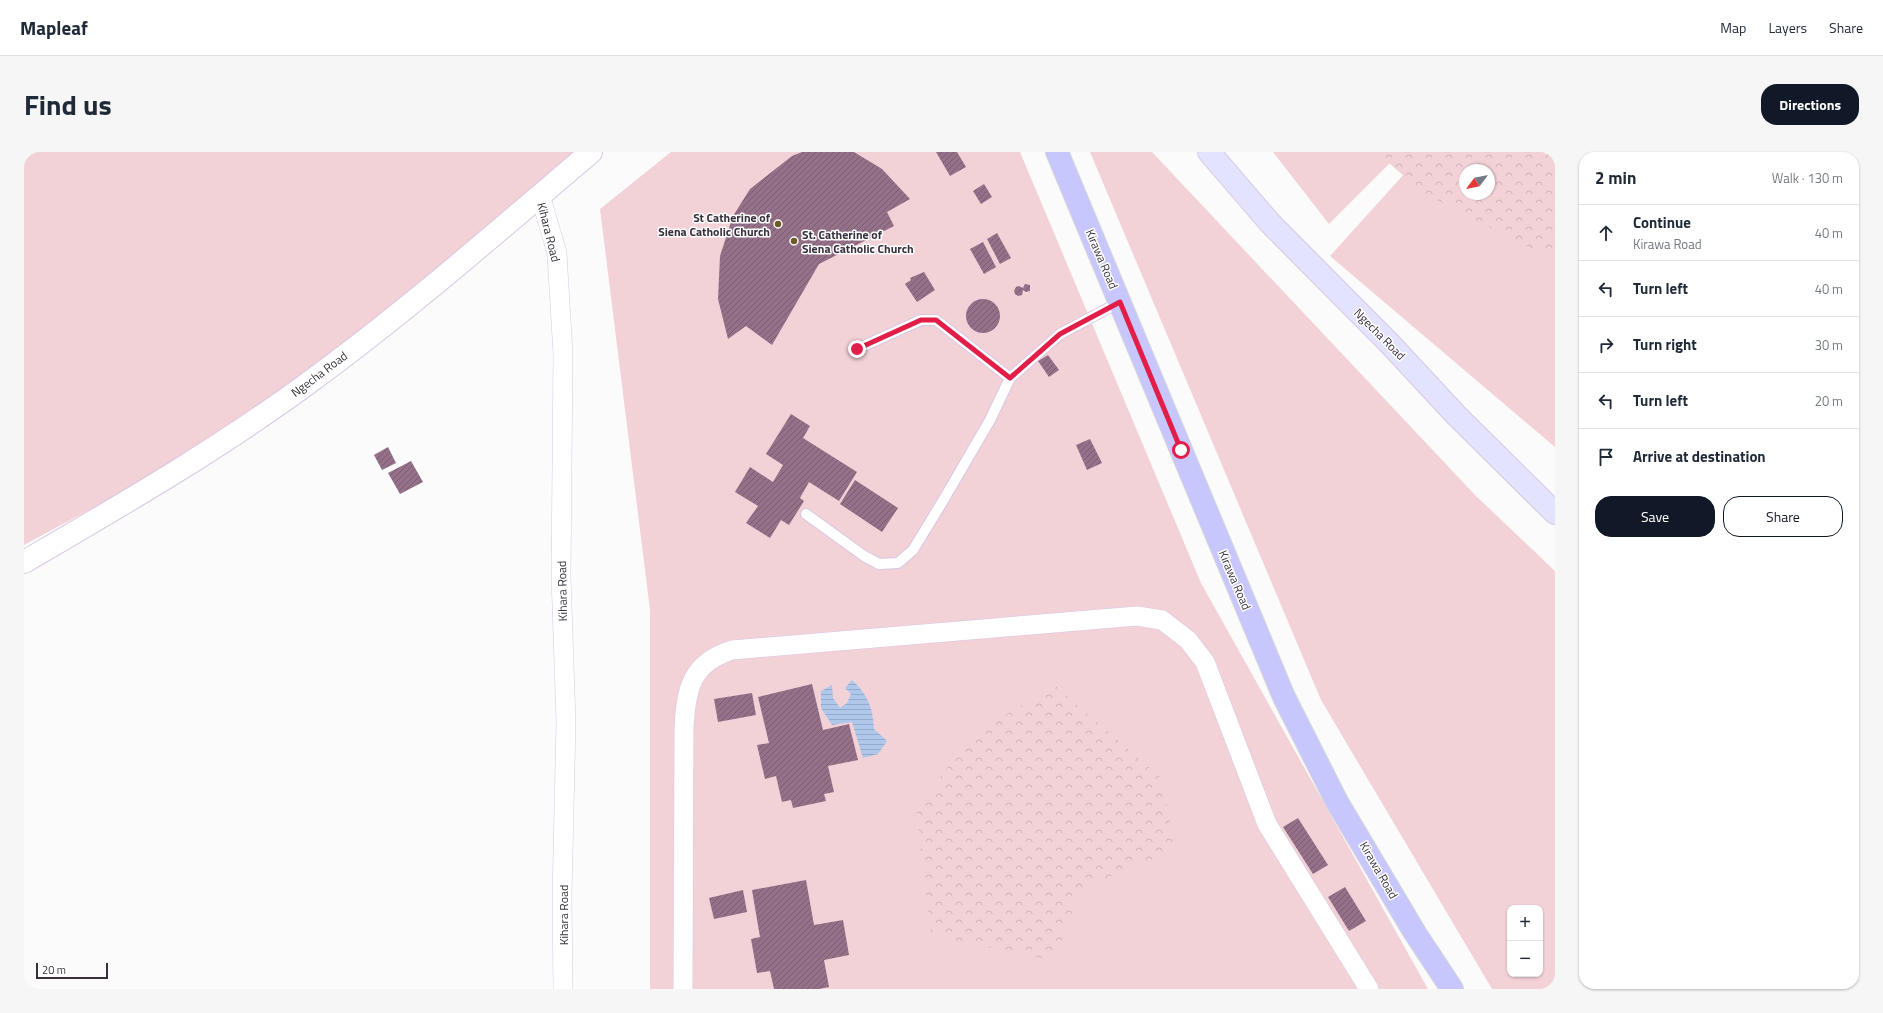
<!DOCTYPE html>
<meta charset="utf-8">
<style>
body{margin:0;font-family:"Titillium Web",sans-serif;background:#f6f6f7;color:#1f2937}
.controls{position:absolute;right:12px;bottom:12px;display:grid;overflow:hidden;border-radius:8px;box-shadow:0 1px 3px #0004}
.controls button{width:36px;height:36px;display:grid;place-items:center;padding:0;border:0;border-bottom:1px solid #e0e1e3;background:#fff;color:#1f2937;font:20px sans-serif}
.compass{position:absolute;left:1435px;top:12px;width:36px;height:36px;border-radius:50%;background:#fff;box-shadow:0 1px 3px #0004;rotate:238deg}
.scale{position:absolute;left:12px;bottom:10px;width:72px;box-sizing:border-box;padding-left:4px;border:2px solid #37303c;border-top:0;font-size:11px;line-height:14px;white-space:nowrap;color:#37303c;-webkit-text-stroke:3px #fff;paint-order:stroke}
.stop{position:absolute;width:12px;height:12px;margin:-9px;border:3px solid #e11d48;border-radius:50%;background:#fff}
.stop.end{background:#e11d48;border-color:#fff;box-shadow:0 1px 4px #0008}
.list{margin:0;padding:0;list-style:none}
h2{display:flex;justify-content:space-between;align-items:center;height:52px;margin:0;padding:0 16px;font-size:17px}
h2 small{font-size:13px;font-weight:400;color:#747a83}
.list li{display:grid;grid-template-columns:26px 1fr auto;gap:12px;align-items:center;box-sizing:border-box;height:56px;padding:0 16px;border-top:1px solid #e0e1e3}
.list b{display:block;font-size:15px;white-space:nowrap}
.list p{margin:0;font-size:13px;white-space:nowrap;color:#747a83}
.list em{font-size:13px;font-style:normal;color:#747a83}
.actions{display:flex;gap:8px;padding:12px 16px}
.actions a{flex:1;padding:9px 0;border:1px solid #111827;border-radius:16px;text-align:center;font-size:14px;color:#111827}
.actions .main{background:#111827;color:#fff}
.icon{flex:none;width:22px;height:22px;fill:none;stroke:currentColor;stroke-width:2;stroke-linecap:round;stroke-linejoin:round}
.map{position:relative;flex:none;width:1531px;height:837px;overflow:hidden;border-radius:16px}
header{display:flex;align-items:center;gap:24px;box-sizing:border-box;height:56px;padding:0 20px;background:#fff;border-bottom:1px solid #e0e1e3}
header strong{font-size:19px}
nav{display:flex;gap:22px;margin-inline-start:auto;font-size:14px}
.intro{display:flex;align-items:center;justify-content:space-between;box-sizing:border-box;height:96px;padding:0 24px}
h1{margin:0;font-size:28px}
.button{padding:10px 18px;border-radius:16px;background:#111827;color:#fff;font-size:14px;font-weight:700}
main{display:flex;gap:24px;padding:0 24px}
aside{flex:1;background:#fff;border-radius:16px;box-shadow:0 1px 3px #0004}
.map>svg:first-child{display:block}
</style>
<header>
<strong>Mapleaf</strong>
<nav><a>Map</a><a>Layers</a><a>Share</a></nav>
</header>
<div class="intro"><h1>Find us</h1><a class="button">Directions</a></div>
<main>
<div class="map">
<svg width="1531" height="837" viewBox="0 0 1531 837">
<defs>
<pattern id="forest-crowns" width="20" height="18" patternUnits="userSpaceOnUse"><rect width="20" height="18" fill="#f2d1d7"/><path d="M2 6a3 3 0 1 1 6 0M12 15a3 3 0 1 1 6 0" fill="none" stroke="#d0b4b9"/></pattern>
<pattern id="water-rules" width="6" height="5" patternUnits="userSpaceOnUse"><rect width="6" height="5" fill="#aec7ea"/><path d="M0 2.5h6" fill="none" stroke="#96abca"/></pattern>
<pattern id="building-hatch" width="6" height="6" patternUnits="userSpaceOnUse"><rect width="6" height="6" fill="#947189"/><path d="M-1 1l2-2M0 6l6-6M5 7l2-2" fill="none" stroke="#7a5d71"/></pattern>
</defs>
<rect width="100%" height="100%" fill="#fbfbfb"/>
<!-- green -->
<path fill="#f2d1d7" fill-rule="evenodd" d="M 0,0 L 553,0 L 367,159 L 221,274 L 0,393 Z
M 647,0 L 996,0 L 1177,431 L 1404,837 L 626,837 L 626,458 L 576,57 Z
M 1066,0 L 1128,0 L 1451,343 L 1531,419 L 1531,837 L 1468,837 L 1297,548 ZM 1486,756 L 1516,756 L 1516,822 L 1486,822 Z
M 1249,0 L 1377,0 L 1305,72 Z
M 1400,0 L 1531,0 L 1531,295 L 1306,104 ZM 1441,18 L 1465,18 L 1465,42 L 1441,42 Z"/>
<!-- forest -->
<path fill="url(#forest-crowns)" fill-rule="evenodd" d="M 1352,0 L 1531,0 L 1531,109 L 1401,42 ZM 1441,18 L 1465,18 L 1465,42 L 1441,42 Z
M 1032,534 L 1137,626 L 1152,698 L 1057,736 L 1030,809 L 907,783 L 892,656 L 951,580 Z"/>
<!-- water -->
<path fill="url(#water-rules)" d="M 828,528 C 844,543 849,556 850,577 L 863,589 L 854,602 L 839,606 L 828,570 L 808,573 L 797,556 L 797,539 L 808,533 L 809,546 L 816,556 L 823,551 L 827,542 L 821,536 Z"/>
<!-- building -->
<path fill="url(#building-hatch)" d="M 778,0 L 830,0 L 858,17 L 886,47 L 863,60 L 870,74 L 795,112 L 748,193 L 722,174 L 704,187 L 694,147 L 696,104 L 709,64 L 726,37 L 768,4 Z
M 912,0 L 933,0 L 942,15 L 926,24 Z
M 960,32 L 968,45 L 957,52 L 949,39 Z
M 973,81 L 987,106 L 976,112 L 963,87 Z
M 959,90 L 972,115 L 960,122 L 946,97 Z
M 900,120 L 911,138 L 893,150 L 881,132 L 887,128 L 886,126 Z
M 1001,132 L 1006,133 L 1006,139 L 1002,140 L 999,138 L 998,143 L 994,144 L 991,142 L 990,139 L 992,135 L 995,134 L 999,136 Z
M942 164a17 17 0 1 1 34 0a17 17 0 1 1-34 0Z
M 1024,203 L 1035,218 L 1025,225 L 1014,209 Z
M 767,262 L 786,274 L 779,286 L 833,320 L 815,349 L 785,330 L 776,346 L 780,349 L 765,373 L 757,368 L 746,386 L 722,371 L 734,354 L 711,340 L 726,315 L 749,330 L 759,313 L 742,302 Z
M 1066,287 L 1078,311 L 1063,318 L 1052,293 Z
M 364,295 L 372,311 L 358,318 L 350,303 Z
M 387,309 L 399,330 L 376,342 L 364,321 Z
M 831,328 L 874,356 L 858,380 L 816,352 Z
M 788,532 L 799,578 L 825,572 L 834,608 L 804,614 L 810,640 L 800,642 L 802,649 L 769,656 L 767,648 L 758,650 L 752,624 L 741,627 L 733,593 L 745,591 L 734,545 Z
M 728,541 L 732,563 L 694,570 L 690,547 Z
M 1274,666 L 1304,713 L 1289,722 L 1259,675 Z
M 782,728 L 790,773 L 819,768 L 825,803 L 800,808 L 805,835 L 795,837 L 750,837 L 746,819 L 733,821 L 727,787 L 736,785 L 728,738 Z
M 1321,735 L 1342,769 L 1325,779 L 1304,745 Z
M 719,738 L 723,760 L 690,767 L 685,746 Z"/>
<g fill="none" stroke-linecap="round" stroke-linejoin="round">
<!-- service casing -->
<g stroke="#d9c7e5" stroke-width="12">
<path id="service" d="M 833,197 L 897,168 L 912,168 L 986,226
M 782,362 L 840,404 L 855,412 L 874,411 L 889,398 L 920,347 L 966,268 L 986,226 L 1036,182 L 1096,150"/>
</g>
<!-- minor casing -->
<g stroke="#d9c7e5" stroke-width="20">
<path id="minor" d="M 516,43 L 533,101 L 539,203 L 537,424 L 542,570 L 538,744 L 539,837
M 659,837 L 660,576 C 662,537 667,511 708,498 L 1113,464 L 1138,468 L 1164,488 L 1181,510 L 1243,672 L 1345,837"/>
</g>
<!-- tertiary casing -->
<g stroke="#d9c7e5" stroke-width="24">
<path id="tertiary" d="M 0,410 C 96,354 193,298 283,232 C 382,160 474,79 567,0"/>
</g>
<!-- secondary casing -->
<g stroke="#d9c7e5" stroke-width="24">
<path id="secondary" d="M 1185,0 L 1246,71 L 1367,193 L 1432,263 L 1531,361"/>
</g>
<!-- primary casing -->
<g stroke="#d7d6d8" stroke-width="24">
<path id="primary" d="M 1033,0 L 1260,545 L 1313,650 L 1391,781 L 1428,837"/>
</g>
<!-- service -->
<use href="#service" stroke="#fff" stroke-width="10"/>
<!-- minor -->
<use href="#minor" stroke="#fff" stroke-width="19"/>
<!-- tertiary -->
<use href="#tertiary" stroke="#fff" stroke-width="22"/>
<!-- secondary -->
<use href="#secondary" stroke="#e3e3fe" stroke-width="22"/>
<!-- primary -->
<use href="#primary" stroke="#c8c7fd" stroke-width="22"/>
</g>
<g fill="none" stroke-linecap="round" stroke-linejoin="round">
<!-- route -->
<path stroke="#e11d48" stroke-width="5" d="M 833,197 L 897,168 L 912,168 L 986,226 L 1036,182 L 1096,150 L 1157,298"/>
</g>
<!-- markers -->
<g fill="#6d5a28" stroke="#fff" stroke-width="1.5">
<circle cx="754" cy="72" r="4"/>
<circle cx="770" cy="89" r="4"/>
</g>
<g text-anchor="middle" dominant-baseline="central" stroke-width="3" stroke-linejoin="round" paint-order="stroke">
<!-- poi labels -->
<g font-size="12" font-weight="bold" fill="#37303c" stroke="#fff" text-anchor="end">
<text x="746" y="65">St Catherine of<tspan x="746" dy="14">Siena Catholic Church</tspan></text>
<text x="778" y="82" text-anchor="start">St. Catherine of<tspan x="778" dy="14">Siena Catholic Church</tspan></text>
</g>
<!-- street labels -->
<g font-size="12" fill="#37303c" stroke="#fff">
<text transform="translate(525 80) rotate(76)">Kihara Road</text>
<text transform="translate(1078 107) rotate(67)">Kirawa Road</text>
<text transform="translate(1356 182) rotate(45)">Ngecha Road</text>
<text transform="translate(295 222) rotate(-37)">Ngecha Road</text>
<text transform="translate(1211 428) rotate(67)">Kirawa Road</text>
<text transform="translate(538 439) rotate(-91)">Kihara Road</text>
<text transform="translate(1355 718) rotate(60)">Kirawa Road</text>
<text transform="translate(539 763) rotate(-90)">Kihara Road</text>
</g>
</g>
</svg>
<div class="controls">
<button>+</button>
<button>−</button>
</div>
<svg class="compass" viewBox="-18 -18 36 36"><path d="M0-13l5 13h-10z" fill="#e53935"/><path d="M0 13l5-13h-10z" fill="#747a83"/></svg>
<div class="scale">20 m</div>
<div class="stop" style="left:1157px;top:298px"></div>
<div class="stop end" style="left:833px;top:197px"></div>
</div>
<aside>
<h2>2 min<small>Walk · 130 m</small></h2>
<ul class="list">
<li><svg class="icon" aria-label="ahead" viewBox="0 0 24 24"><path d="M12 20V5M6 11l6-6 6 6"/></svg><div><b>Continue</b><p>Kirawa Road</p></div><em>40 m</em></li>
<li><svg class="icon" aria-label="left" viewBox="0 0 24 24"><path d="M17 20v-9H6M10 6l-5 5 5 5"/></svg><div><b>Turn left</b></div><em>40 m</em></li>
<li><svg class="icon" aria-label="right" viewBox="0 0 24 24"><path d="M7 20v-9h11M14 6l5 5-5 5"/></svg><div><b>Turn right</b></div><em>30 m</em></li>
<li><svg class="icon" aria-label="left" viewBox="0 0 24 24"><path d="M17 20v-9H6M10 6l-5 5 5 5"/></svg><div><b>Turn left</b></div><em>20 m</em></li>
<li><svg class="icon" aria-label="arrive" viewBox="0 0 24 24"><path d="M6 21V4h12l-3 4 3 4H6"/></svg><div><b>Arrive at destination</b></div></li>
</ul>
<div class="actions"><a class="main">Save</a><a>Share</a></div>
</aside>
</main>
